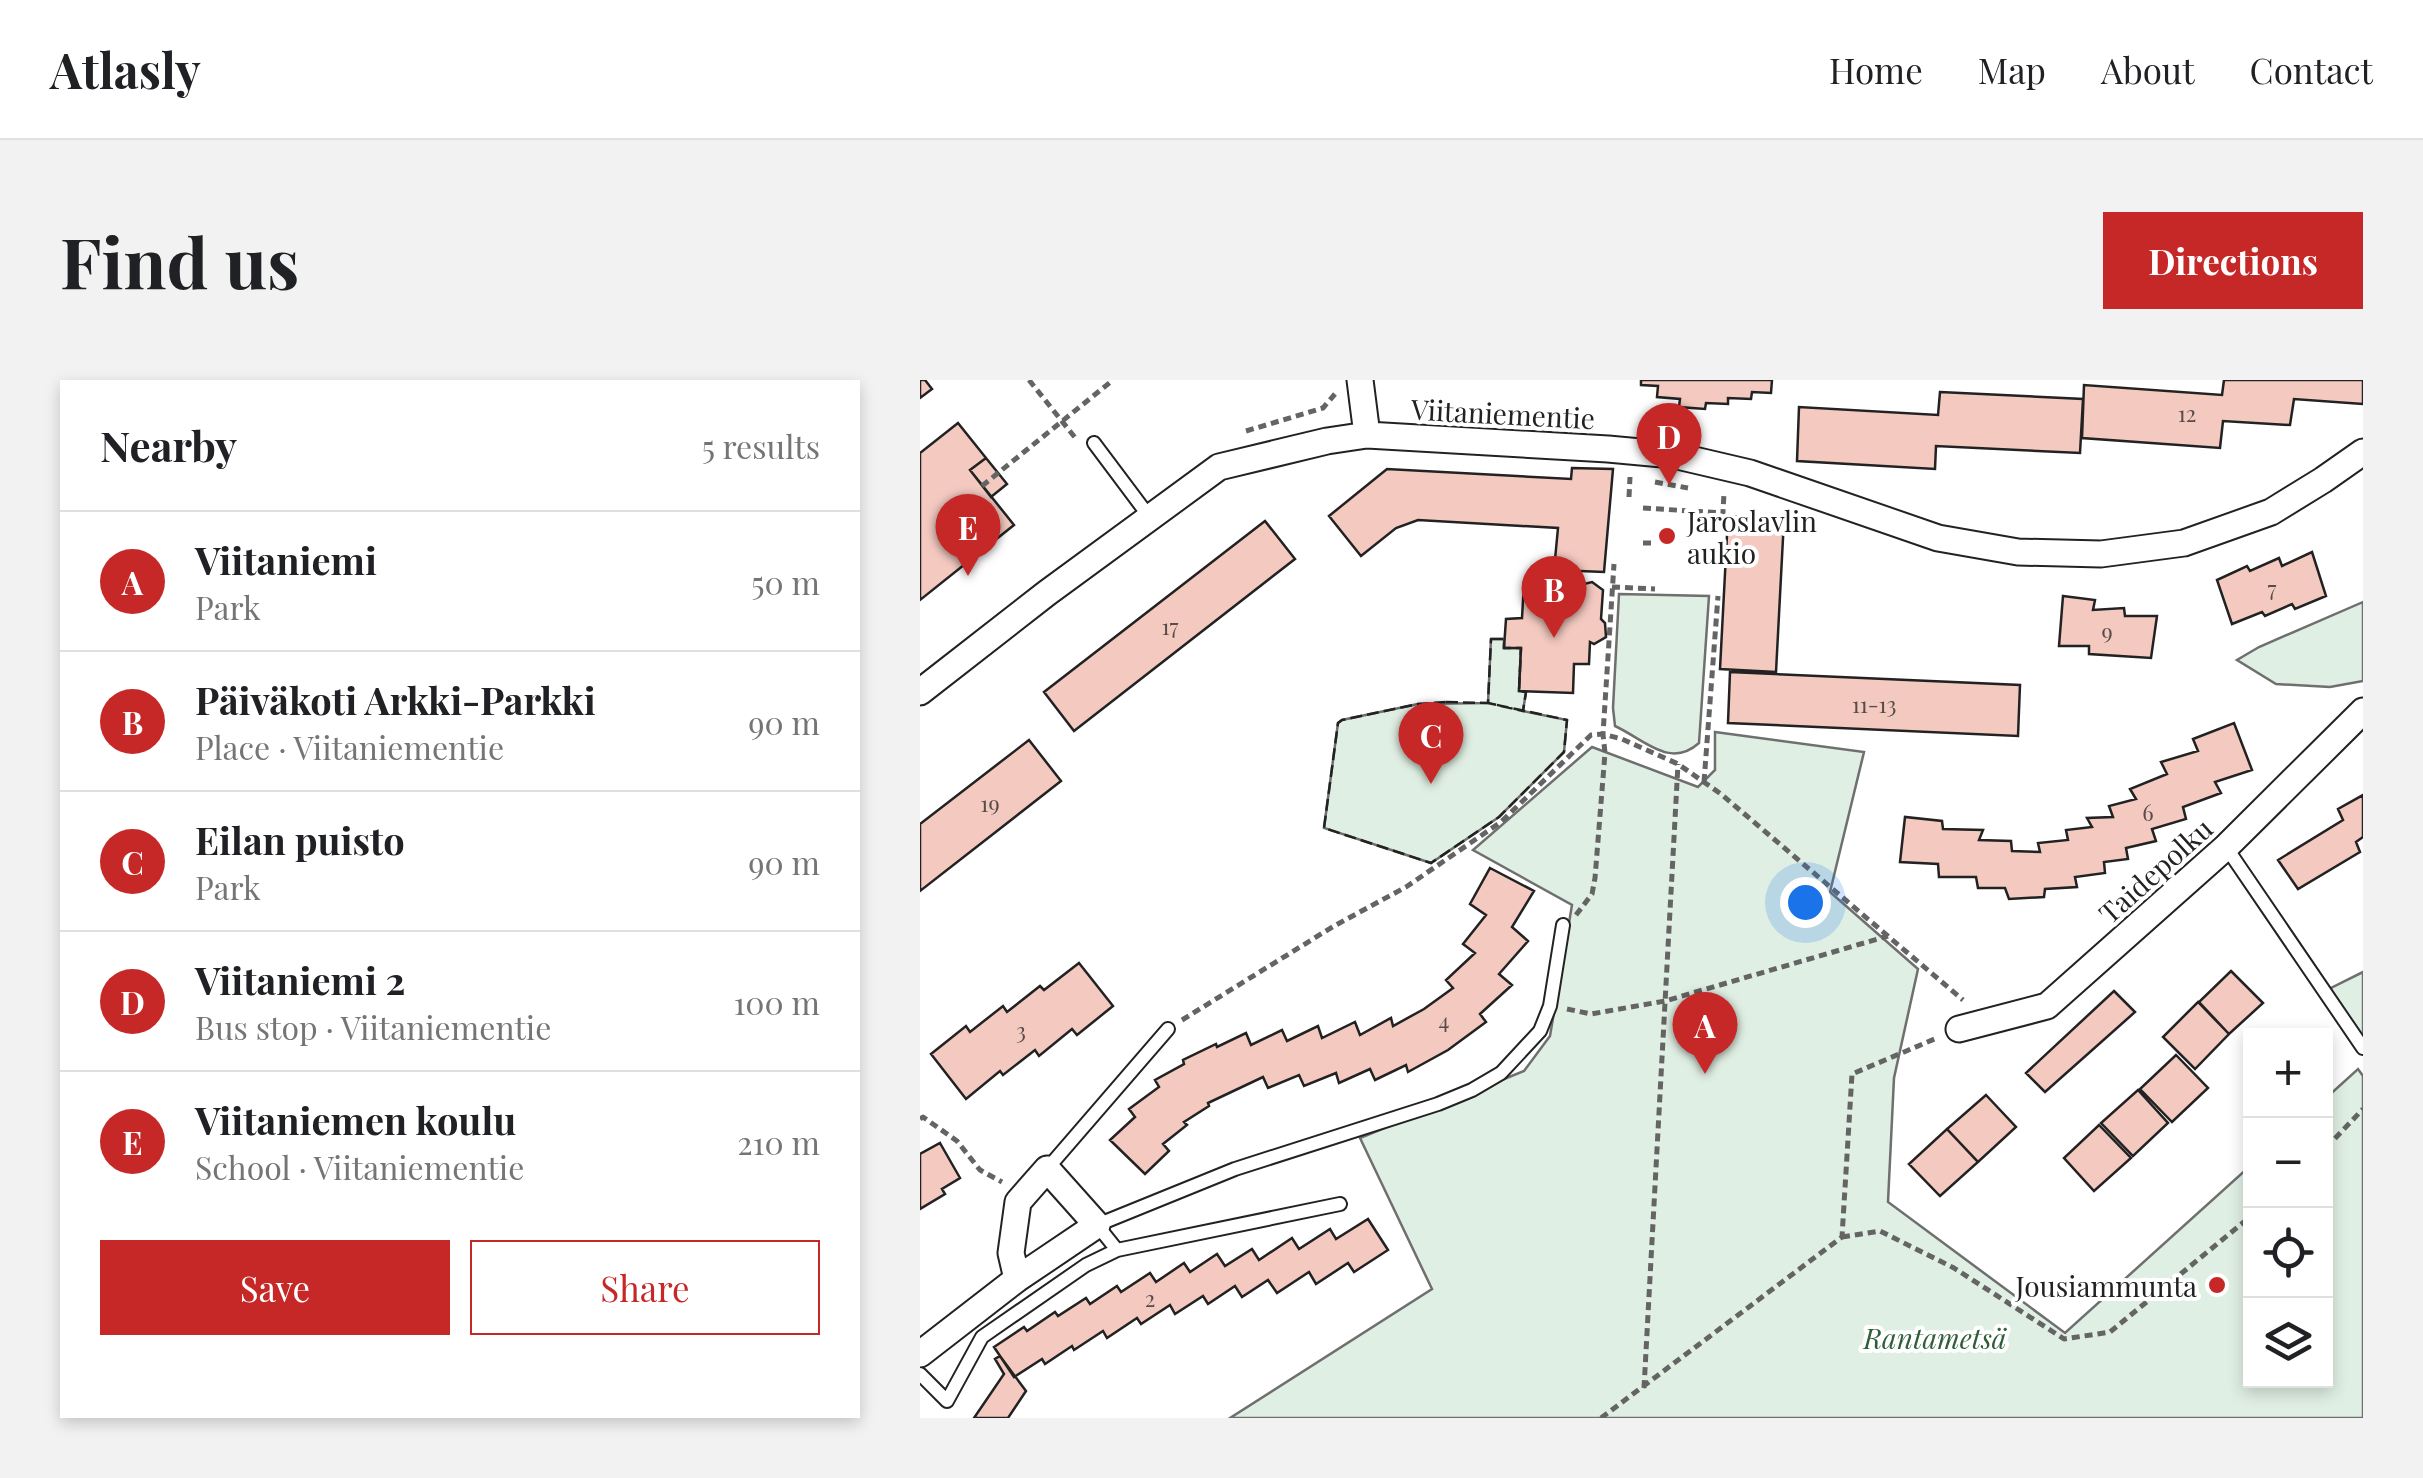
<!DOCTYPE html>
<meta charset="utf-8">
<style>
body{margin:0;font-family:"Playfair Display",serif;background:#f2f2f2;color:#202124}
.controls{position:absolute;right:30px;bottom:30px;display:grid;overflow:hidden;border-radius:0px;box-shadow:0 5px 15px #0003}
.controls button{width:90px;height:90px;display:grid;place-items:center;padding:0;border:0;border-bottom:2px solid #e0e0e0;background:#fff;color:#202124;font:50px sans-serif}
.you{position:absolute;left:885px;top:522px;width:35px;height:35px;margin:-25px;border:8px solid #fff;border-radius:50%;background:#1a73e8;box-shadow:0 0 0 15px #1a73e833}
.badge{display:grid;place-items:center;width:65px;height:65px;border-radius:50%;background:#c62828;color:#fff;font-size:32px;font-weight:700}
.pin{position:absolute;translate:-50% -82px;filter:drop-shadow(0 2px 5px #0008)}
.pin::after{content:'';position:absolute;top:52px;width:35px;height:30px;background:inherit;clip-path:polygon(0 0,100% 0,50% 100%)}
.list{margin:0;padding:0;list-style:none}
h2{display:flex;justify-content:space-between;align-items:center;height:130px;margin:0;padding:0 40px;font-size:42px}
h2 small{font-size:32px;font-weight:400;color:#757577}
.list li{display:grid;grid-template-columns:65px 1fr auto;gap:30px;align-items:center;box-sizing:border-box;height:140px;padding:0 40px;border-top:2px solid #e0e0e0}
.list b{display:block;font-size:38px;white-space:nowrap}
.list p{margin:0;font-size:32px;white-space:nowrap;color:#757577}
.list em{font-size:32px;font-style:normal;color:#757577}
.actions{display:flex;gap:20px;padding:30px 40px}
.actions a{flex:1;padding:22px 0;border:2px solid #c62828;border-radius:0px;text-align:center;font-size:35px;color:#c62828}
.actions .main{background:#c62828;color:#fff}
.icon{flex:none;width:55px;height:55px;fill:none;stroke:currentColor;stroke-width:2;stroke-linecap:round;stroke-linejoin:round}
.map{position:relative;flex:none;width:1443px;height:1038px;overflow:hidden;border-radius:0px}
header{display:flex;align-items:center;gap:60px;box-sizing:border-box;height:140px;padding:0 50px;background:#fff;border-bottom:2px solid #e0e0e0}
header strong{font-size:48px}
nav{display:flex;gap:55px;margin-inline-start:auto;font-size:35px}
.intro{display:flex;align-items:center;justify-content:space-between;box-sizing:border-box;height:240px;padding:0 60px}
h1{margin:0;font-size:70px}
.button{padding:25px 45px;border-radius:0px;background:#c62828;color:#fff;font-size:35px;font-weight:700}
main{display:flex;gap:60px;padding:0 60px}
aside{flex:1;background:#fff;border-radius:0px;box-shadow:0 5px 15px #0003}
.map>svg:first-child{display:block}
</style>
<header>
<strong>Atlasly</strong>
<nav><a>Home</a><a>Map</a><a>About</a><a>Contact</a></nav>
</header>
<div class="intro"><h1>Find us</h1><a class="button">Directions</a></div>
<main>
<aside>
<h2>Nearby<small>5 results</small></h2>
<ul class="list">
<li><span class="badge">A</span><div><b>Viitaniemi</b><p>Park</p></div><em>50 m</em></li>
<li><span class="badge">B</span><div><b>Päiväkoti Arkki-Parkki</b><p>Place · Viitaniementie</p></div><em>90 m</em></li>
<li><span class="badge">C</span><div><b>Eilan puisto</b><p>Park</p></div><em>90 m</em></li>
<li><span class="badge">D</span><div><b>Viitaniemi 2</b><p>Bus stop · Viitaniementie</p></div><em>100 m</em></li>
<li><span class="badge">E</span><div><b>Viitaniemen koulu</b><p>School · Viitaniementie</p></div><em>210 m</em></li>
</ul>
<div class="actions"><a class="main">Save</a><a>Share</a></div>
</aside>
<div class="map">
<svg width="1443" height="1038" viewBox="0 0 1443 1038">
<rect width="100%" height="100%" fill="#fff"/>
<!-- green -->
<path fill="#e0efe3" stroke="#6f6f6f" stroke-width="2.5" d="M 699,214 L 789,216 L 779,363 C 750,389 725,360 695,346 L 693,328 Z
M 1443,222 L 1443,301 L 1410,307 L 1356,304 L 1317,280 L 1339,267 Z
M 571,259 L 584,259 L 584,268 L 601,268 L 599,311 L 606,312 L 603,331 L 647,340 L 644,372 L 579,437 L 511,483 L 404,448 L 418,343 L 422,340 L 498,324 L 568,323 Z
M 795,352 L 944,372 L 910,512 L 998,589 L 974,698 L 968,822 L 1145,953 L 1330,786 L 1330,1001 L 1406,1001 L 1406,718 L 1438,689 L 1443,696 L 1443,1038 L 310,1038 L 512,909 L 440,758 L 604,691 L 630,656 L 652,525 L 553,470 L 672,367 L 778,407 L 795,390 Z
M 1443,592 L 1443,666 L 1407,610 Z"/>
<!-- building -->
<path fill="#f3c9c0" stroke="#222" stroke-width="2.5" d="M 0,0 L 5,0 L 12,9 L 0,18 Z
M 721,0 L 852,0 L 851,13 L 832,12 L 831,19 L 808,18 L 808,24 L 786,23 L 785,29 L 759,27 L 760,19 L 737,17 L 738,6 L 721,5 Z
M 1304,0 L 1443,0 L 1443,24 L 1374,19 L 1370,45 L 1303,41 L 1300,68 L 1162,58 L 1164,5 L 1302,15 Z
M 1020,12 L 1163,19 L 1160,73 L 1016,66 L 1015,89 L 877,81 L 879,27 L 1018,35 Z
M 38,43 L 66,78 L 50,90 L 94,145 L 0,220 L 0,73 Z
M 66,78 L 87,104 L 71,117 L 50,90 Z
M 652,88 L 693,89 L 684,192 L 634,190 L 638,148 L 498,140 L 476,148 L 441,176 L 409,136 L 467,89 L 651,99 Z
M 808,136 L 864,139 L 856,292 L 800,289 Z
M 345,141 L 375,179 L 154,351 L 124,312 Z
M 1392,172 L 1406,216 L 1375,229 L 1372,224 L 1345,236 L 1342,232 L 1312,244 L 1297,200 L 1327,186 L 1330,191 L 1359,178 L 1362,186 Z
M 672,202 L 683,210 L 681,239 L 685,243 L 686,257 L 674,264 L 670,262 L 669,284 L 654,284 L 653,313 L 599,311 L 601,268 L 584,268 L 586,239 L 602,238 L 604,203 L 660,205 Z
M 1143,216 L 1175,220 L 1173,230 L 1204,228 L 1205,236 L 1237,236 L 1231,278 L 1169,274 L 1169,266 L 1139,266 Z
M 810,292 L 1100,305 L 1098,356 L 808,343 Z
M 1314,343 L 1332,390 L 1295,402 L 1301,413 L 1263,427 L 1266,439 L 1232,449 L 1236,461 L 1206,468 L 1208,479 L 1184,482 L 1185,493 L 1155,497 L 1157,507 L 1125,509 L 1124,517 L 1089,519 L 1085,508 L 1058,508 L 1056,497 L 1019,497 L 1018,484 L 980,482 L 985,437 L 1022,441 L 1023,449 L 1063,450 L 1059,460 L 1091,461 L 1092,471 L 1120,472 L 1118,463 L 1148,460 L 1146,450 L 1172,447 L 1167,438 L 1193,437 L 1189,426 L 1216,419 L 1210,409 L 1247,394 L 1241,382 L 1278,371 L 1273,359 Z
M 109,360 L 141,401 L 0,511 L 0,444 Z
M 1443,415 L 1443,457 L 1436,462 L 1440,472 L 1378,509 L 1358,480 L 1423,440 L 1418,429 Z
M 570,488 L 614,511 L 592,547 L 608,561 L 579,594 L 592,605 L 560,634 L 566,642 L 528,670 L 488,692 L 486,685 L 455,700 L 450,689 L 419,703 L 416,693 L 384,706 L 379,695 L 348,708 L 343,697 L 288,723 L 289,726 L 264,742 L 267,745 L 243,764 L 249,771 L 225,794 L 190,760 L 215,737 L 209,729 L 239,707 L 235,700 L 264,684 L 263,680 L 296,664 L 297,667 L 326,653 L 331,665 L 362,650 L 367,661 L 398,646 L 402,658 L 435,642 L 440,655 L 471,638 L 473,646 L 504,629 L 533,608 L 526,600 L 555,573 L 543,564 L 566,535 L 550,524 Z
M 159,583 L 193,626 L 157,655 L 152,649 L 119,676 L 115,670 L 83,695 L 80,691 L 46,719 L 11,674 L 46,646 L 50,652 L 83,626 L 87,632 L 120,606 L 124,610 Z
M 1311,591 L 1343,623 L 1309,654 L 1279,622 Z
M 1194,611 L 1215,632 L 1125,712 L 1106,693 Z
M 1278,622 L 1309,654 L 1275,689 L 1243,657 Z
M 1256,675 L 1288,708 L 1252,742 L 1220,709 Z
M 1218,710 L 1248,743 L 1213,776 L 1181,743 Z
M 1066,715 L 1096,747 L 1058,782 L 1027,749 Z
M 1179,745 L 1211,778 L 1174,811 L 1144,778 Z
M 1027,749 L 1058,782 L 1020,816 L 989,784 Z
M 20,763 L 40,798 L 22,809 L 25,814 L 0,829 L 0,774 Z
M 448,839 L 468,870 L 434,892 L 428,883 L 396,904 L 389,892 L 357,913 L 348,900 L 322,917 L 315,906 L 288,924 L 283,916 L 255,934 L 250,925 L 221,944 L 217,938 L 187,958 L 183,951 L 154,970 L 152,966 L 125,984 L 122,979 L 94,997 L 74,967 L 104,947 L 107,951 L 135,932 L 138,936 L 166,918 L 170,924 L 197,906 L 201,912 L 230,893 L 236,902 L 264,883 L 270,892 L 297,874 L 305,886 L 332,869 L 339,880 L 372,858 L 379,869 L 410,849 L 416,859 Z
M 80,976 L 106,1011 L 88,1038 L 54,1038 L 84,994 L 75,979 Z"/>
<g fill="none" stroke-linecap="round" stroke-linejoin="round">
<!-- lane casing -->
<g stroke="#222" stroke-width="16">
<path id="lane" d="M 174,63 L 231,139
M 1306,467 L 1443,668
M 127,789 L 248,649
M 420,824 L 197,870 L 177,845 L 315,789 L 518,724 L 552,710 L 581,693 L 620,651 L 630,626 L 643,545
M 0,994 L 27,1021 L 62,957 L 166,885 L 197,870"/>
</g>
<!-- street casing -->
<g stroke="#222" stroke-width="29">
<path id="street" d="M 440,0 L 447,55
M 0,312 L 127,213 L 299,87 L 407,61 L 447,55 L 688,69 L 753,75 L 830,93 L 1018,158 L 1098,172 L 1181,174 L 1264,163 L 1351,132 L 1403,100 L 1443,72
M 1039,649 L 1127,626 L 1306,467 L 1443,331
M 0,974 L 97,899 L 177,845 L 127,789 L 98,822 L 91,873 L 97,899"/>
</g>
<!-- path -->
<path stroke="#646464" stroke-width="5" stroke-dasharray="8 5" stroke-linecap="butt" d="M 109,0 L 157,60
M 326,51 L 403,28 L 415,14
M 735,102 L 768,108
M 62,106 L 193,0
M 709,117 L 710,97
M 723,128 L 803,133
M 802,150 L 804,113
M 723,163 L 734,163
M 692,207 L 735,209
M 784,402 L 798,216
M 656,535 L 672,514 L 675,498 L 685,373 L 683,354 L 694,184
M 647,629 L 671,634 L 745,621 L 968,556
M 262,640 L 414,546 L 486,507 L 581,442 L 671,355 L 683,354 L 702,359 L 758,384 L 801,414 L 1043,620
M 0,739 L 3,737 L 37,761 L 60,790 L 82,802
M 1406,768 L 1443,729
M 922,857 L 960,851 L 1034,888 L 1144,959 L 1190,952 L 1330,837
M 724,1008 L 758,384
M 681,1038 L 922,857 L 932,694 L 1017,658"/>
<!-- lane -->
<use href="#lane" stroke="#fff" stroke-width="12"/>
<!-- street -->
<use href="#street" stroke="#fff" stroke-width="25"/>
<!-- fence -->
<path stroke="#222" stroke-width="2.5" stroke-dasharray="12 5" stroke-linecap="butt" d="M 571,259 L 584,259 L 584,268 L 601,268 L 599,311 L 606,312 L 603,331 L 568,323 Z
M 526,322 L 568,323 L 647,340 L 644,372 L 579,437 L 511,483 L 404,448 L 418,343 L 422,340 L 498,324 Z"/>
</g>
<!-- markers -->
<g fill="#c62828" stroke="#fff" stroke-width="4">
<circle cx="747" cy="156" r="10"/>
<circle cx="1297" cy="905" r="10"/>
</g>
<g text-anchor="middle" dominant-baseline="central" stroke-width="8" stroke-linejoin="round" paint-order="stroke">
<!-- number labels -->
<g font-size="22" fill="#564c4a">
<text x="1267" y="33">12</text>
<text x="1352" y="208">7</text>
<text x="250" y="246">17</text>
<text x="1187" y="251">9</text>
<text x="954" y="324">11-13</text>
<text x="70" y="423">19</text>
<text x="1228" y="432">6</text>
<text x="524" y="640">4</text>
<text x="101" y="650">3</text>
<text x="230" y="918">2</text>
</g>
<!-- street labels -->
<g font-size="28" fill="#222" stroke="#fff">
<text transform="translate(583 33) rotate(3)">Viitaniementie</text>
<text transform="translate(1235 490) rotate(-42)">Taidepolku</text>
</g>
<!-- poi labels -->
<g font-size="28" fill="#222" stroke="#fff" text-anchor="start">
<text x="767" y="140">Jaroslavlin<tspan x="767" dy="32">aukio</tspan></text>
<text x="1277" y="905" text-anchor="end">Jousiammunta</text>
</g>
<!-- park labels -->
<g font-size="28" font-style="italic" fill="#2f5e38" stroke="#fff">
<text x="1015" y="957">Rantametsä</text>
</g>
</g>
</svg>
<div class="controls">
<button>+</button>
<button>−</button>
<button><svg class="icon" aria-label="locate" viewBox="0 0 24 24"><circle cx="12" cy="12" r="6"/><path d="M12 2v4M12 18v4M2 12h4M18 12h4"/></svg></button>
<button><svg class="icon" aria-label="layers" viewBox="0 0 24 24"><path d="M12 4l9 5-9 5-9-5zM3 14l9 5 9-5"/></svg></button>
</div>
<div class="you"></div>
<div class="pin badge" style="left:785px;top:694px">A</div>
<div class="pin badge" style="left:634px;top:258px">B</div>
<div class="pin badge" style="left:511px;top:404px">C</div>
<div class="pin badge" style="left:749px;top:105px">D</div>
<div class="pin badge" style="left:48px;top:196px">E</div>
</div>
</main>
